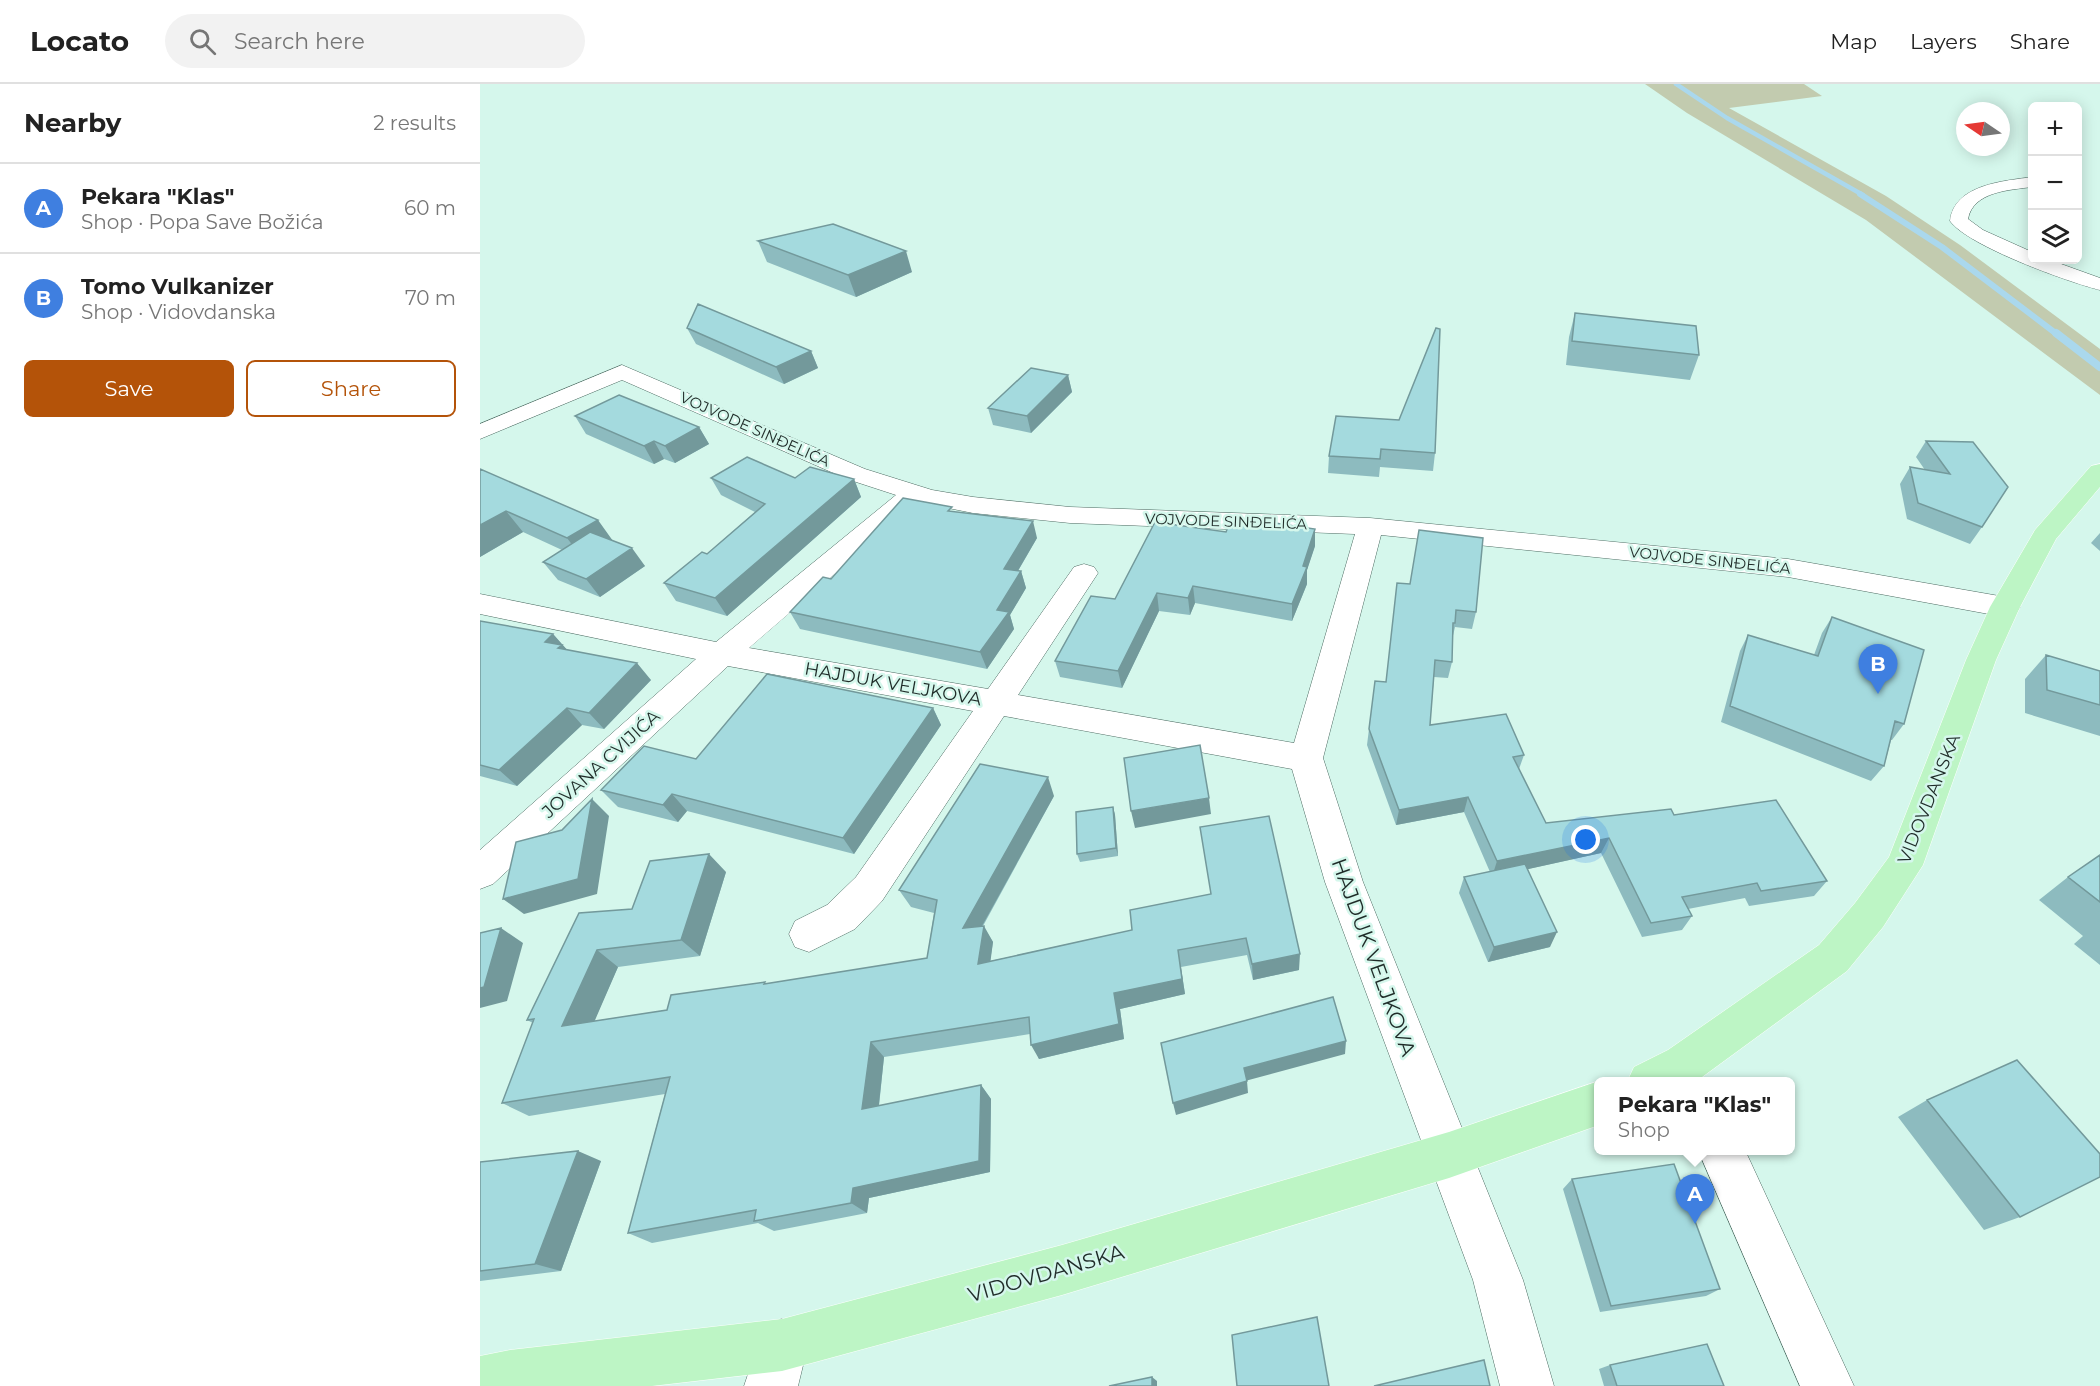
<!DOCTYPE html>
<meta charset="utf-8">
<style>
body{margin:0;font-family:Montserrat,sans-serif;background:#f2f2f2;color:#222}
.controls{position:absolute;right:18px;top:18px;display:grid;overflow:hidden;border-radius:9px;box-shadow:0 3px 15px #0003}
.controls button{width:54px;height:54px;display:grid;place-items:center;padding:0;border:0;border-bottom:2px solid #e0e0e0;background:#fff;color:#222;font:30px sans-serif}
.compass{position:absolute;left:1476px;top:18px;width:54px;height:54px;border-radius:50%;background:#fff;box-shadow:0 3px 15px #0003;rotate:283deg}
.you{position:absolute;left:1106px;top:756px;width:21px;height:21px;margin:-15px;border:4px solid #fff;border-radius:50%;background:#1a73e8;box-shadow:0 0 0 9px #1a73e833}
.badge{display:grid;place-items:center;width:39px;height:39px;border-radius:50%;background:#b45309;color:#fff;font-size:20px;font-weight:700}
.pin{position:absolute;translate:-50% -50px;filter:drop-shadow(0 2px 3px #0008)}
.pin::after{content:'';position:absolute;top:32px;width:21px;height:18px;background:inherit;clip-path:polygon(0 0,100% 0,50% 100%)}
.popup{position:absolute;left:1114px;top:993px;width:201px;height:78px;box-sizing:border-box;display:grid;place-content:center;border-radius:9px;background:#fff;filter:drop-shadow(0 2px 4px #0005);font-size:20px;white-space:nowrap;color:#767676}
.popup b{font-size:22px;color:#222}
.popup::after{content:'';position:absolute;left:50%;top:100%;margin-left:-12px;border:12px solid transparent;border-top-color:#fff}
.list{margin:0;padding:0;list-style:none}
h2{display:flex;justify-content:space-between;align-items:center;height:78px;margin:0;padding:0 24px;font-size:26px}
h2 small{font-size:20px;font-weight:400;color:#767676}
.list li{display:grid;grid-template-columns:39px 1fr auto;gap:18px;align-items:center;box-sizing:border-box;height:90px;padding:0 24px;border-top:2px solid #e0e0e0}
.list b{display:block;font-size:22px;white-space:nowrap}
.list p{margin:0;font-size:20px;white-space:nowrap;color:#767676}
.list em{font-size:20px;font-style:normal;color:#767676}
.actions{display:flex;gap:12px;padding:18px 24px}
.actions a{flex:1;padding:14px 0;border:2px solid #b45309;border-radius:9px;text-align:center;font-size:21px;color:#b45309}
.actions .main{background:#b45309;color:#fff}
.icon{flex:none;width:33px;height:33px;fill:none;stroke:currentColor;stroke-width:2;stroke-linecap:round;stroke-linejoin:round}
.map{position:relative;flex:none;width:1620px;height:1302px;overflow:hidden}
header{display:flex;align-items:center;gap:36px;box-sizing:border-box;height:84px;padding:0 30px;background:#fff;border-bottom:2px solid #e0e0e0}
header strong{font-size:28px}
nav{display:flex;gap:33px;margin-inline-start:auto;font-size:21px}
.search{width:420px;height:54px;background:#f2f2f2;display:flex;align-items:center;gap:15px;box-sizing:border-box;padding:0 21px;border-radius:33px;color:#767676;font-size:22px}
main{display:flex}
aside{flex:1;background:#fff}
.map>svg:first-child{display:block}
</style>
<header>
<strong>Locato</strong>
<div class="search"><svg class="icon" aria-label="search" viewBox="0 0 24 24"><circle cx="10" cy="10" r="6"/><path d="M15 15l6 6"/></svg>Search here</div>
<nav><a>Map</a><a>Layers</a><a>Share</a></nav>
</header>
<main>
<aside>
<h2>Nearby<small>2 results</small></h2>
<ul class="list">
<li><span class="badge" style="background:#3f7fe0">A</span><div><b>Pekara &quot;Klas&quot;</b><p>Shop · Popa Save Božića</p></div><em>60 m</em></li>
<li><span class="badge" style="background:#3f7fe0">B</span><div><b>Tomo Vulkanizer</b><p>Shop · Vidovdanska</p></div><em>70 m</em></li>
</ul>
<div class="actions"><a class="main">Save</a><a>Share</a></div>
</aside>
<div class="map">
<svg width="1620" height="1302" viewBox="0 0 1620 1302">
<rect width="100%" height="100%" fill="#d5f7ec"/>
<!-- green -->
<path fill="#c2cbaf" d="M 1165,0 L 1324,0 L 1342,12 L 1249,24 L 1406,112 L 1480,161 L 1620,265 L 1620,311 L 1386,136 L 1207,29 Z"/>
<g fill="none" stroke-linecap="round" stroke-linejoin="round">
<!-- stream-far2 -->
<path stroke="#aad8ed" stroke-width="4.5" d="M 1196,0 L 1247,34 L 1383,111"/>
<!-- stream-far1 -->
<path stroke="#aad8ed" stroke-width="6" d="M 1380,110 L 1462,163 L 1578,251"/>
<!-- stream -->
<path stroke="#aad8ed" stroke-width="8" d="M 1576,249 L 1620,283"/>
<!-- minor casing -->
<g stroke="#4d6b62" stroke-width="1">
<path id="minor" d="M 1552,93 L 1552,103 C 1531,106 1493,107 1488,135 L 1503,146 L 1552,168 L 1552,176 L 1570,176 L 1620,194 L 1620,206 C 1588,198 1488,162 1470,137 C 1474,100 1525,97 1552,93 Z
M 142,281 L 385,385 L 452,406 L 493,413 L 590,423 L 890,434 L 1308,475 L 1525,513 L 1535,516 L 1540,523 L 1535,530 L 1525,533 L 1308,493 L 901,451 L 843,674 L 883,798 L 1043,1196 L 1074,1302 L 1020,1302 L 993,1196 L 845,798 L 812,685 L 524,632 L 402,817 L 375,845 L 329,868 L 315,863 L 309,850 L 315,837 L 347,821 L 376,793 L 493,627 L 248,582 L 13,800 L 0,805 L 0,766 L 216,575 L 0,530 L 0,510 L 236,558 L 416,411 L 367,395 L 142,296 L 0,355 L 0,340 ZM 438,418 L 493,429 L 590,439 L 875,450 L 814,659 L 538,611 L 618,489 L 614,483 L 604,480 L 594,483 L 508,605 L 269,564 Z
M 1218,1066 L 1265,1066 L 1374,1302 L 1320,1302 Z
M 302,1235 L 320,1243 L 328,1261 L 318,1302 L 264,1302 L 284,1243 Z"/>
</g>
<!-- major casing -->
<g stroke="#fff" stroke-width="1">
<path id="major" d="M 1620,380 L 1620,403 L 1576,455 L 1540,523 L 1516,576 L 1443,781 L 1403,843 L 1367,887 L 1218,996 L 1147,998 L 1154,983 L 1188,966 L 1339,861 L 1375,819 L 1409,773 L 1486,576 L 1510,523 L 1555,446 L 1611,382 Z
M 1119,997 L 1119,1041 L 969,1094 L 582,1211 L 302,1287 L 172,1302 L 0,1302 L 0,1272 L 30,1266 L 302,1235 L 582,1161 L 969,1048 Z"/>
</g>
<!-- minor -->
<use href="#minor" fill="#fff" fill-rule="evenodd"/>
<!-- major -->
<use href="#major" fill="#bdf5c5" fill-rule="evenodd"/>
</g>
<!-- wall -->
<path fill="#8dbbbf" d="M 278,157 L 432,188 L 376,213 L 287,178 Z
M 1095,229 L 1219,271 L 1210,296 L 1086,281 L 1089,253 Z
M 207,244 L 331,267 L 338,284 L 304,300 L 216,260 Z
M 588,291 L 592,308 L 551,349 L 513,341 L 508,324 Z
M 95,332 L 219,343 L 229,360 L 195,379 L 184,375 L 174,380 L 106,350 Z
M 919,336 L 955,369 L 953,387 L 900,383 L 899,393 L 848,389 L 849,372 Z
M 1446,357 L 1493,358 L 1502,443 L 1490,460 L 1427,435 L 1420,400 L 1430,383 L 1445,386 L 1436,373 Z
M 0,385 L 132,456 L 165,482 L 120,513 L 78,496 L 63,478 L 82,466 L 43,448 L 0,473 Z
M 231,394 L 374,395 L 381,413 L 247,532 L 196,517 L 184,499 L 227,470 L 275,428 L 241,411 Z
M 474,428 L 557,454 L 538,487 L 541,487 L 546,504 L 530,531 L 534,545 L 507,585 L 320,545 L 310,528 L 351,495 Z
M 787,443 L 835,445 L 835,462 L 827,486 L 827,500 L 812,537 L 715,519 L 710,531 L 679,527 L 642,604 L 580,593 L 575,577 L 635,515 L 746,448 Z
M 1620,449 L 1620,467 L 1611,459 Z
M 930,500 L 996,528 L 992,545 L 975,543 L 972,556 L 972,578 L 968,594 L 954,593 L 950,641 L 1044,671 L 1039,685 L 1066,739 L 1194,731 L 1347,797 L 1334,812 L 1269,822 L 1265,814 L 1208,825 L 1212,832 L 1202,846 L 1162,853 L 1121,769 L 1048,785 L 1070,863 L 1008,878 L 979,809 L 984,793 L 1010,788 L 984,728 L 916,741 L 887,661 L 889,645 L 906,598 Z
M 1352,533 L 1424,640 L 1412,656 L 1411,656 L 1404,682 L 1391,697 L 1241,638 L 1260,567 L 1268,551 L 1334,571 L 1342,549 Z
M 0,537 L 73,550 L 87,566 L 171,596 L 124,645 L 102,641 L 37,702 L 0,692 Z
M 1566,571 L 1620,587 L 1620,652 L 1545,629 L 1545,595 Z
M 453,624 L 461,641 L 374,770 L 207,727 L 198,738 L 138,723 L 121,706 L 216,675 Z
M 574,712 L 503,842 L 513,858 L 510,877 L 652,846 L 730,810 L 819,886 L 773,896 L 767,871 L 701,883 L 705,910 L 640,925 L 644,955 L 559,975 L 550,950 L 404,973 L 399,1022 L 501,1001 L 511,1015 L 510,1088 L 389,1114 L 387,1129 L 294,1147 L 278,1139 L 172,1159 L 148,1149 L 185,1010 L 49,1032 L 22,1019 L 53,939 L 47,936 L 152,825 L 246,788 L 220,872 L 138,883 L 114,937 L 187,926 L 287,900 L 447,874 L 454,829 L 431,823 L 419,806 Z
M 633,723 L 635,731 L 638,772 L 600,778 L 597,770 Z
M 1620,771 L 1620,881 L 1594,860 L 1603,852 L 1559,816 L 1588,793 Z
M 1447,1016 L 1540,1133 L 1504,1146 L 1418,1033 Z
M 121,1077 L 81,1187 L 0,1197 L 0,1078 Z
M 1092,1095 L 1240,1205 L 1226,1212 L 1120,1228 L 1083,1105 Z
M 1130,1281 L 1244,1302 L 1124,1302 L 1119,1285 Z"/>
<!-- shaded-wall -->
<path fill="#73999b" d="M 426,167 L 432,188 L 376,213 L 368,191 Z
M 331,267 L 338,284 L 304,300 L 296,283 Z
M 588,291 L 592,308 L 551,349 L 547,332 Z
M 219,343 L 229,360 L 195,379 L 185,362 Z
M 174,357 L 184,375 L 174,380 L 164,362 Z
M 374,395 L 381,413 L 247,532 L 235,514 Z
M 26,427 L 43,448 L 0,473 L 0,441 Z
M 118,436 L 133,457 L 103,475 L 87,454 Z
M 553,437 L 557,454 L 529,502 L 524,485 Z
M 835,445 L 835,462 L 827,486 L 827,500 L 812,537 L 812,520 L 823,482 Z
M 152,464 L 165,482 L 120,513 L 106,495 Z
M 541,487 L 546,504 L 530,531 L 534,545 L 507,585 L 500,568 L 517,526 Z
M 713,502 L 715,519 L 710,531 L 708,514 Z
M 677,509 L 679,527 L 642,604 L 638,587 Z
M 73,550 L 97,577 L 65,558 Z
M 157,579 L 171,596 L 124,645 L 109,629 Z
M 87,624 L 102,641 L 37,702 L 19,686 Z
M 453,624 L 461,641 L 374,770 L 363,754 Z
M 568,693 L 574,712 L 492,860 L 483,844 Z
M 192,710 L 207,727 L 198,738 L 183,721 Z
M 988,713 L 984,728 L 916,741 L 919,726 Z
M 729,714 L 731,730 L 655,744 L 651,727 Z
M 112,715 L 129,732 L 117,810 L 44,830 L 23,815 Z
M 633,723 L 635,731 L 638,772 L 636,764 Z
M 1129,754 L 1121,769 L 1012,793 L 1017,777 Z
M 229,770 L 246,788 L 220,872 L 201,856 Z
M 504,842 L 513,858 L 508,896 L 498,880 Z
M 21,844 L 43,859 L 27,917 L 0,924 L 0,904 Z
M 1077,848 L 1070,863 L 1008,878 L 1014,863 Z
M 117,866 L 138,883 L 106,957 L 82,942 Z
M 698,866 L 705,910 L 640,925 L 644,955 L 559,975 L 551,961 L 634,909 Z
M 820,870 L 819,886 L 773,896 L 772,880 Z
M 866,957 L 865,970 L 765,997 L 764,984 Z
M 391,958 L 404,973 L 397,1038 L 382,1025 Z
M 767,997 L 768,1009 L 696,1031 L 693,1019 Z
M 501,1001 L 511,1015 L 510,1088 L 389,1114 L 387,1129 L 371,1119 L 373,1104 Z
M 98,1067 L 121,1077 L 81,1187 L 55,1180 Z
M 672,1293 L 677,1297 L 677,1302 L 672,1302 Z"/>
<!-- building -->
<path fill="#a4dade" stroke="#73999b" stroke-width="1.5" d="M 353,140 L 426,167 L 368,191 L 278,157 Z
M 218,220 L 331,267 L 296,283 L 207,244 Z
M 1095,229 L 1216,242 L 1219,271 L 1092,257 Z
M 956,244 L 960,245 L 955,369 L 901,365 L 900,375 L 849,372 L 856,332 L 919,336 Z
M 551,284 L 588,291 L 547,332 L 508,324 Z
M 139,311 L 219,343 L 185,362 L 174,357 L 164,362 L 95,332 Z
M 1446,357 L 1493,358 L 1528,403 L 1502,443 L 1438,419 L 1430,383 L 1470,390 Z
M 267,373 L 315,394 L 330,383 L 374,395 L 235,514 L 184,499 L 222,468 L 227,470 L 285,420 L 231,394 Z
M 0,385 L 118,436 L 87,454 L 26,427 L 0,441 Z
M 423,414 L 472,423 L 468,427 L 553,437 L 524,485 L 541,487 L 517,526 L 529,528 L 500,568 L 310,528 L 343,493 L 351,495 Z
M 675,438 L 746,448 L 750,438 L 787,443 L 789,438 L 835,445 L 823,482 L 827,483 L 812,520 L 713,502 L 708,514 L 677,509 L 638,587 L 575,577 L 611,512 L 635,515 Z
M 939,446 L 1003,454 L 996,528 L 976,526 L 975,539 L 973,539 L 972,578 L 955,576 L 950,641 L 1026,630 L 1044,671 L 1033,673 L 1066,739 L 1191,725 L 1194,731 L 1296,716 L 1347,797 L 1281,807 L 1277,799 L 1202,813 L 1212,832 L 1171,839 L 1129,754 L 1017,777 L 988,713 L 919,726 L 889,645 L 895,597 L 906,598 L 917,499 L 930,500 Z
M 110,448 L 152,464 L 106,495 L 63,478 Z
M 1352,533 L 1444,566 L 1424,640 L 1415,637 L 1404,682 L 1250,622 L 1268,551 L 1338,572 Z
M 0,537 L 73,550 L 65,558 L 82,561 L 78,564 L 157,579 L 109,629 L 87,624 L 19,686 L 0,681 Z
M 1566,571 L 1620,587 L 1620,621 L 1567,606 Z
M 287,590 L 453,624 L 363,754 L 192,710 L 183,721 L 121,706 L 164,662 L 216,675 Z
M 720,661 L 729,714 L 651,727 L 644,674 Z
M 500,680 L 568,693 L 483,844 L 504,842 L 498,880 L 652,846 L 650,826 L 731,810 L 720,743 L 789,732 L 820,870 L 772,880 L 766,854 L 698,866 L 702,895 L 634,909 L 639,940 L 551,961 L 549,933 L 391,958 L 382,1025 L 501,1001 L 499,1077 L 373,1104 L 371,1119 L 274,1137 L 276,1126 L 148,1149 L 190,993 L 22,1019 L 54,935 L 47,936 L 99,829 L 152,825 L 170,777 L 229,770 L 201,856 L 117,866 L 82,942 L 187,926 L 191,911 L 285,898 L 284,900 L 447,874 L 457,816 L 419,806 Z
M 112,715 L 98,795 L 23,815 L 36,758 L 82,746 Z
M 633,723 L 636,764 L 597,770 L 596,728 Z
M 1620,771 L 1620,818 L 1588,793 Z
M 1045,780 L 1077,848 L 1014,863 L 984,793 Z
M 21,844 L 4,903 L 0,904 L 0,849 Z
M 853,913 L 866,957 L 764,984 L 767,997 L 693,1019 L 681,959 Z
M 1537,976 L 1620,1070 L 1620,1093 L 1540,1133 L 1447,1016 Z
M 98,1067 L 55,1180 L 0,1187 L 0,1078 Z
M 1194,1080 L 1240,1205 L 1131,1222 L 1092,1095 Z
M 837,1233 L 849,1302 L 757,1302 L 752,1251 Z
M 1227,1260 L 1244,1302 L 1137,1302 L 1130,1281 Z
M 1004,1276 L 1010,1302 L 894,1302 Z
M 672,1293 L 672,1302 L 629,1302 Z"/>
<g text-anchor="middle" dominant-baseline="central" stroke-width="5" stroke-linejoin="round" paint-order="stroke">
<!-- far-street labels -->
<g font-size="15" fill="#1f2b28" stroke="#d5f7ec">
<text transform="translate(275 345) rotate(24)">VOJVODE SINĐELIĆA</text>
<text transform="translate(746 437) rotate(2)">VOJVODE SINĐELIĆA</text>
<text transform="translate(1230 476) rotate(6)">VOJVODE SINĐELIĆA</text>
</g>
<!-- street labels -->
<g font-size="18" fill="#1f2b28" stroke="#d5f7ec">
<text transform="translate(413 600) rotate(10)">HAJDUK VELJKOVA</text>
<text transform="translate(121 680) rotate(-42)">JOVANA CVIJIĆA</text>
<text transform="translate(1449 715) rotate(-68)">VIDOVDANSKA</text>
</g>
<!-- near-street labels -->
<g font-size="21" fill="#1f2b28" stroke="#d5f7ec">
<text transform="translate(894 873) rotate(70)">HAJDUK VELJKOVA</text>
<text transform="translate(566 1189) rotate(-16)">VIDOVDANSKA</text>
</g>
</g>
</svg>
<div class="controls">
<button>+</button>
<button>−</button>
<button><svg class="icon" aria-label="layers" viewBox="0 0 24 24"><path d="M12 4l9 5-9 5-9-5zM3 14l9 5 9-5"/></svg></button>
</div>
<svg class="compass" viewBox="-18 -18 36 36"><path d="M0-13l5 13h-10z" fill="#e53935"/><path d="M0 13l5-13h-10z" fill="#767676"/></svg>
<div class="you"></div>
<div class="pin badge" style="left:1215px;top:1140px;background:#3f7fe0">A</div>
<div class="popup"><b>Pekara &quot;Klas&quot;</b>Shop</div>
<div class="pin badge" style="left:1398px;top:610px;background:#3f7fe0">B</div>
</div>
</main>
